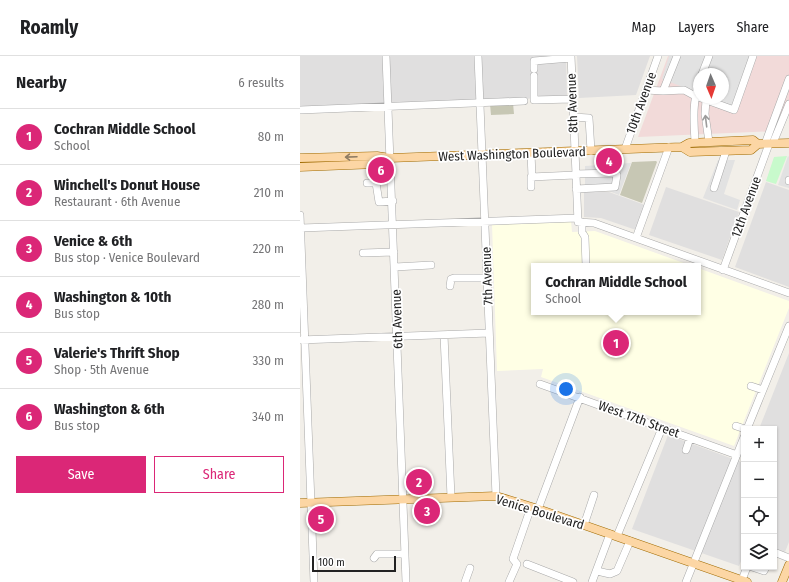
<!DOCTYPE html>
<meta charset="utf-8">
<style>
body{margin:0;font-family:"Fira Sans Condensed",sans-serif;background:#f2f2f2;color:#202124}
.controls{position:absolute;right:12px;bottom:12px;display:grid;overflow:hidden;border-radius:0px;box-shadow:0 1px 3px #0004}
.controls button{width:36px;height:36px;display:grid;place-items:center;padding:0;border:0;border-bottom:1px solid #e0e0e0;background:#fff;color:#202124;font:20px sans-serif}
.compass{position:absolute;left:393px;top:12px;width:36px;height:36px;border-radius:50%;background:#fff;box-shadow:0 1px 3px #0004;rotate:178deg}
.scale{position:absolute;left:12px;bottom:10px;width:84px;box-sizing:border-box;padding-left:4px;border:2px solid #222;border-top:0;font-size:11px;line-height:14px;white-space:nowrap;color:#222;-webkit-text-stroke:3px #fff;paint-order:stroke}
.you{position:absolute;left:266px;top:333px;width:14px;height:14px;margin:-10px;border:3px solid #fff;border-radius:50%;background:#1a73e8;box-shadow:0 0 0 6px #1a73e833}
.badge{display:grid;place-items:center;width:26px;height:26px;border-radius:50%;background:#db2777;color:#fff;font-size:13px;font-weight:700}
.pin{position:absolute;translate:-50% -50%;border:2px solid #fff;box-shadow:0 1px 4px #0006}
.popup{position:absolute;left:231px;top:207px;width:170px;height:52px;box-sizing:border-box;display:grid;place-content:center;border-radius:0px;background:#fff;filter:drop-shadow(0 1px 3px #0005);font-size:13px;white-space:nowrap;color:#757577}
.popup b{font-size:15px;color:#202124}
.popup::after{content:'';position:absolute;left:50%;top:100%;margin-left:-8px;border:8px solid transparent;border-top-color:#fff}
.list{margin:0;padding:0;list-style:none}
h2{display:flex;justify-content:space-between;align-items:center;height:52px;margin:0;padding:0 16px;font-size:17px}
h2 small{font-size:13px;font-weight:400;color:#757577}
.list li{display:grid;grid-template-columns:26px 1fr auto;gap:12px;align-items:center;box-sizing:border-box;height:56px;padding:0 16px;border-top:1px solid #e0e0e0}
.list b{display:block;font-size:15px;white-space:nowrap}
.list p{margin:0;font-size:13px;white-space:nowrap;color:#757577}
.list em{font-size:13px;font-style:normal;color:#757577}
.actions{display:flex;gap:8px;padding:12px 16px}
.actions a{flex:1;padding:9px 0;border:1px solid #db2777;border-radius:0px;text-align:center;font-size:14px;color:#db2777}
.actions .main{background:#db2777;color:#fff}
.icon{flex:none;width:22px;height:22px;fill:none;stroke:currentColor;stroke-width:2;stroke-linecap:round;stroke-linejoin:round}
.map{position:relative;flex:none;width:489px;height:526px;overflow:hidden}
header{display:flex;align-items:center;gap:24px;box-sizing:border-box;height:56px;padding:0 20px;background:#fff;border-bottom:1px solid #e0e0e0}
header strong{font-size:19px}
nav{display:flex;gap:22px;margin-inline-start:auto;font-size:14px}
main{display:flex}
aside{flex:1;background:#fff}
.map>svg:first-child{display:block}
</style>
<header>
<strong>Roamly</strong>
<nav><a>Map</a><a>Layers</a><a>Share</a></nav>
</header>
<main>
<aside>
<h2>Nearby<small>6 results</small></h2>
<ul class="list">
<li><span class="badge">1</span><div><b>Cochran Middle School</b><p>School</p></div><em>80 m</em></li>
<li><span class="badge">2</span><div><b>Winchell's Donut House</b><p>Restaurant · 6th Avenue</p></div><em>210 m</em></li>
<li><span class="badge">3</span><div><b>Venice &amp; 6th</b><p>Bus stop · Venice Boulevard</p></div><em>220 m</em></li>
<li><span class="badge">4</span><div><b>Washington &amp; 10th</b><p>Bus stop</p></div><em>280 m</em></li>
<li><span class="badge">5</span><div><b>Valerie's Thrift Shop</b><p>Shop · 5th Avenue</p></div><em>330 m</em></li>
<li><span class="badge">6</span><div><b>Washington &amp; 6th</b><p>Bus stop</p></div><em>340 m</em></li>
</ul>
<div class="actions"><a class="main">Save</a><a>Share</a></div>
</aside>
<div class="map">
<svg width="489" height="526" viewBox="0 0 489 526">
<rect width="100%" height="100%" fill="#f2efe9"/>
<!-- residential -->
<path fill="#e0dfdf" d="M 0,0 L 266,0 L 267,41 L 0,52 Z
M 277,0 L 350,0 L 336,39 L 279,42 Z
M 466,126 L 489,134 L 489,231 L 435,211 Z
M 366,131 L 439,156 L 422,204 L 349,179 Z
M 284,136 L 309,136 L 345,149 L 336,174 L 301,162 L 284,161 Z
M 489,297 L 489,486 L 485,496 L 474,492 L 474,373 L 459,373 Z
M 368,379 L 444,407 L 444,498 L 439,510 L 332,473 Z"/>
<!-- commercial -->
<path fill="#f2dad9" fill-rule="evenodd" d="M 368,0 L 489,0 L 489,43 L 477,75 L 338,81 ZM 399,18 L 423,18 L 423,42 L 399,42 Z"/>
<!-- education -->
<path fill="#ffffe5" d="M 271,165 L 272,176 L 295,175 L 392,210 L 234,210 L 234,256 L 398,256 L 398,212 L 489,245 L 489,252 L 434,390 L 241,321 L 243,313 L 197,315 L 192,168 Z"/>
<!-- construction -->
<path fill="#c7c7b4" d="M 213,47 L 214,58 L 191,59 L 190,48 Z
M 356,105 L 357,106 L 342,147 L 320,139 L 332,106 Z"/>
<!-- park -->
<path fill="#c8facc" d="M 487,100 L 476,128 L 466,125 L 474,101 Z"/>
<!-- parking -->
<path fill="#e2e2e2" d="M 369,0 L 456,0 L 437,52 L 411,42 L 423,42 L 423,18 L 399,18 L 399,37 L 362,23 Z
M 488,100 L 489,101 L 489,132 L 478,129 Z
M 418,104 L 435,104 L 424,138 L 440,144 L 437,154 L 403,142 Z
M 331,107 L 319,139 L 309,135 L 285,135 L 285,110 Z"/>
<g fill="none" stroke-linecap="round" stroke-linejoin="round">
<!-- minor casing -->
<g stroke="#a9a9a9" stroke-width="8">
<path id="minor" d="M 86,0 L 106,526
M 178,0 L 196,440
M 271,0 L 278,166 L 294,167 L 489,237
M 234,13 L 234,5 L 271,2
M 402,18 L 409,0
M 234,20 L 234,44 L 272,43
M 346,34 L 363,35 L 377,0
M 363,35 L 384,34 L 397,41
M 401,42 L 434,54 L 453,0
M 406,44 L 405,58 L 409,86
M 0,54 L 224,45
M 273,61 L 289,62 L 291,95
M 395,86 C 394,66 392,47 399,28
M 473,87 L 489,48
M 465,88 L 489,23
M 325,93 L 358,0
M 231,97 L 232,121
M 275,118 L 316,117 L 317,119 L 315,131 L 276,133
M 489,124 L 489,125
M 67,127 L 76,127 L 79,146 L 93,145
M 231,131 L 231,121 L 275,119
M 414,132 L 426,95
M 0,159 L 14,526
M 282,166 L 282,176 L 285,181 L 286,210
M 1,172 L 278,162
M 336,182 L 369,91
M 63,197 L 94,196
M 95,211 L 131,209
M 423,214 L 469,88
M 150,230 L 151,223 L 154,222 L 187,222
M 144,279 L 151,441
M 0,284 L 189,277
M 240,328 L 437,399
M 451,330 L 463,334
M 436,370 L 445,373
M 447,373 L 489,270
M 386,394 L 390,382
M 238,453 L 280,341
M 284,469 L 294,439
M 317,480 L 362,372
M 474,496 L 489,502
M 74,502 L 77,498 L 105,498
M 227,508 L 273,526
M 452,511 L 464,515 L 466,511
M 297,515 L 310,518 L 317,515 L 330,485
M 442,524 L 447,511
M 165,526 L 170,512
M 209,526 L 217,508 L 213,503 L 231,451
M 292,526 L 310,478
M 386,526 L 444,381"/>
</g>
<!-- major casing -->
<g stroke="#a06b00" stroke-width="9">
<path id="major" d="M 382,91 L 390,96 L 451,94 L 458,88 L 489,87
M 0,102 L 77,100 L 90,102 L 382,91 L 389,87 L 453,84 L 458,88
M 0,111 L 77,108 L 90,102
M 0,447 L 196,440 L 238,453 L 447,526
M 482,526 L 489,509"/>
</g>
<!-- minor -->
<use href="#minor" stroke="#fff" stroke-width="7"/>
<!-- major -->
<use href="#major" stroke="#fcd6a4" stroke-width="8"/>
</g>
<!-- one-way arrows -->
<defs><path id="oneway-shaft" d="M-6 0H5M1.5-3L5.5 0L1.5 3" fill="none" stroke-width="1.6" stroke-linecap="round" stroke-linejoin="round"/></defs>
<use stroke="#9c9c9c" href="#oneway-shaft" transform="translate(406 65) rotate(-97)"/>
<use stroke="#8f7c63" href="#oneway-shaft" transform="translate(51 101) rotate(178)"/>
<g text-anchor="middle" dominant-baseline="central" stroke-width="3.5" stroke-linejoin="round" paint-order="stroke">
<!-- street labels -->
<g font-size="13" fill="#222" stroke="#fff">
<text transform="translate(272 47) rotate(-92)">8th Avenue</text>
<text transform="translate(341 47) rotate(-70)">10th Avenue</text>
<text transform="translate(212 98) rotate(-2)">West Washington Boulevard</text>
<text transform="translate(446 151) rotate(-70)">12th Avenue</text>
<text transform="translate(187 220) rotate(-92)">7th Avenue</text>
<text transform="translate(97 263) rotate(-92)">6th Avenue</text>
<text transform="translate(339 363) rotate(20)">West 17th Street</text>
<text transform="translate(240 456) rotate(17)">Venice Boulevard</text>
</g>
</g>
</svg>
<div class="controls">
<button>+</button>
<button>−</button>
<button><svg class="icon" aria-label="locate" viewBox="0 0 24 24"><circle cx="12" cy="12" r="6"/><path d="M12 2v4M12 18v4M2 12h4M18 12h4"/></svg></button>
<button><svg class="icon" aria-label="layers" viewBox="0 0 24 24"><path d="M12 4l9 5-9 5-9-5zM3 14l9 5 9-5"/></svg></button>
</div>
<svg class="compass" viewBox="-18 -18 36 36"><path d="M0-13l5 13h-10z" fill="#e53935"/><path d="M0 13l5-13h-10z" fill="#757577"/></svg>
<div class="scale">100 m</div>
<div class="you"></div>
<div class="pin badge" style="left:316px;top:287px">1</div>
<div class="popup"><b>Cochran Middle School</b>School</div>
<div class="pin badge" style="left:119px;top:426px">2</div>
<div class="pin badge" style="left:127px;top:455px">3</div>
<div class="pin badge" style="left:309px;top:105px">4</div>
<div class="pin badge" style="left:21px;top:463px">5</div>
<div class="pin badge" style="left:81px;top:114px">6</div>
</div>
</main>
